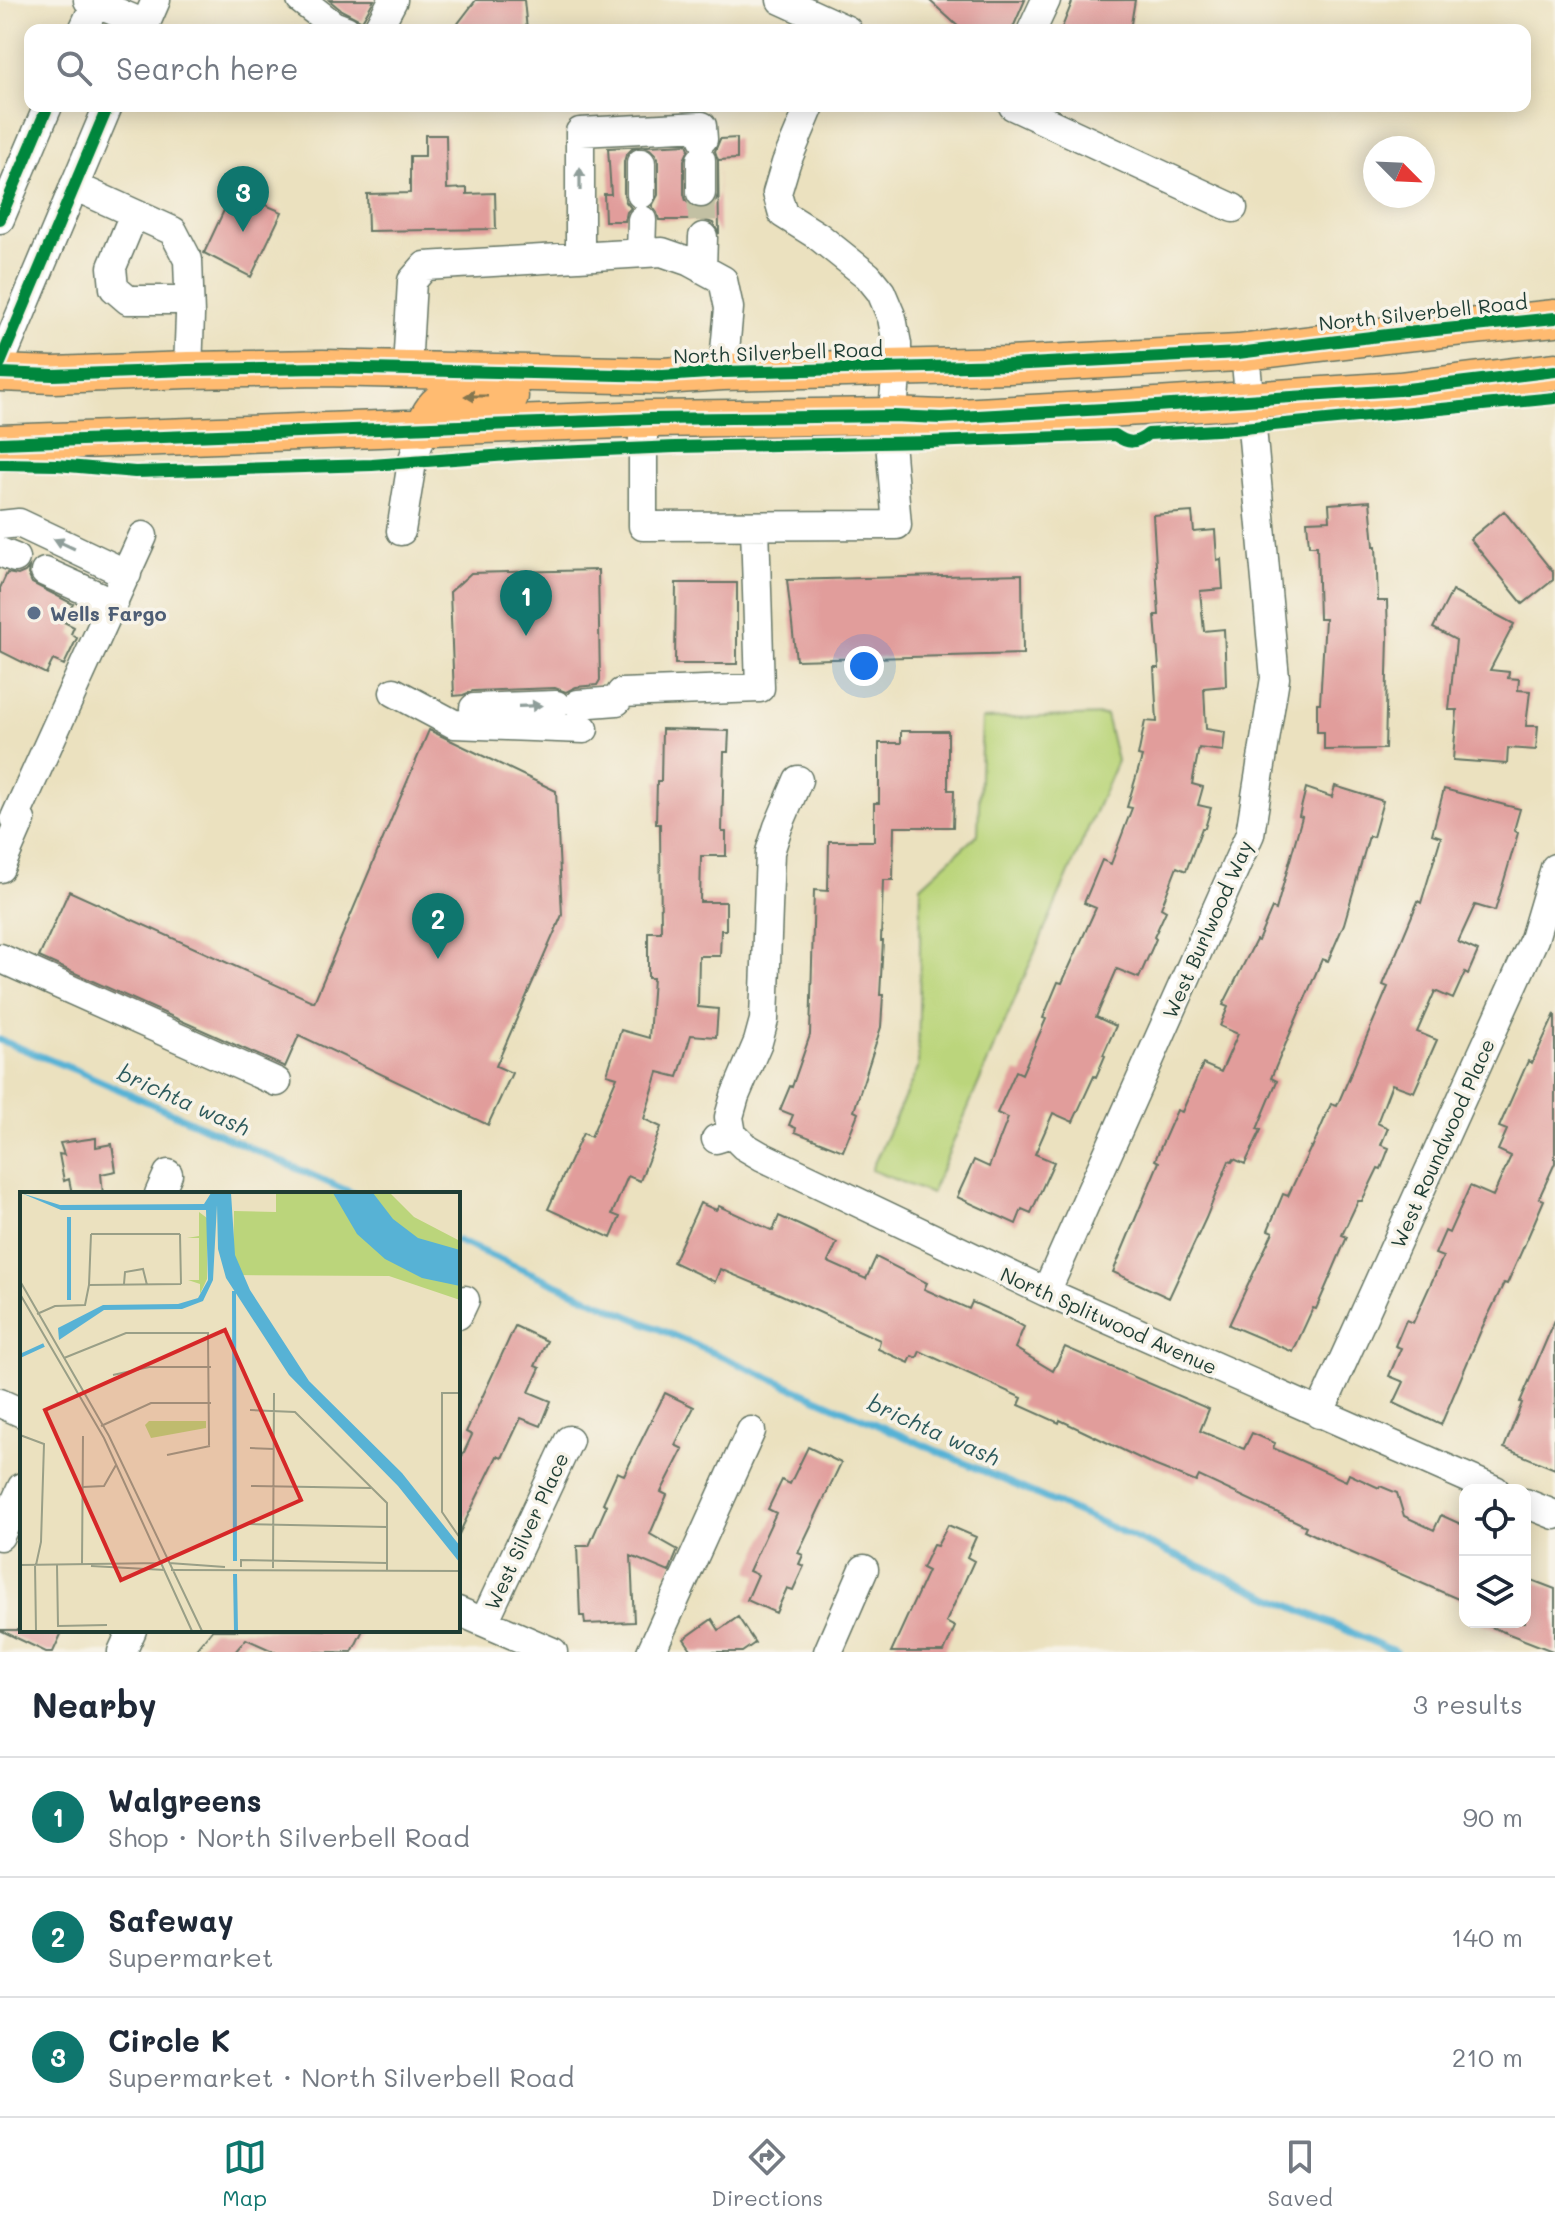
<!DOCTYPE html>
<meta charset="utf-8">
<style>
body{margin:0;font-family:Mali,sans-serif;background:#f6f6f7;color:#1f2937}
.controls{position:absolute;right:24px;bottom:24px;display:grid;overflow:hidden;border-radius:16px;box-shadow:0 4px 20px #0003}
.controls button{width:72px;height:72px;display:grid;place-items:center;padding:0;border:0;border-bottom:2px solid #e0e1e3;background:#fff;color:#1f2937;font:40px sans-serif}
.compass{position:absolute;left:1363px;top:136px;width:72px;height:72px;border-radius:50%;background:#fff;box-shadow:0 4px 20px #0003;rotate:114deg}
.you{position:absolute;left:864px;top:666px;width:28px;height:28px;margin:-20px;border:6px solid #fff;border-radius:50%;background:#1a73e8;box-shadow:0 0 0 12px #1a73e833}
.badge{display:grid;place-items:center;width:52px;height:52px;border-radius:50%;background:#0f766e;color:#fff;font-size:26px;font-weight:700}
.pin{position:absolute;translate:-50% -66px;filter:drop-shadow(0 2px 4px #0008)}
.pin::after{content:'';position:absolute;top:42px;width:28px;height:24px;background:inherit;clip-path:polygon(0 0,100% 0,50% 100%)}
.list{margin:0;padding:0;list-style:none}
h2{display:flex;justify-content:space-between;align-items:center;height:104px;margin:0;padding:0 32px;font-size:34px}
h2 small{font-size:26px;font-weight:400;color:#747a83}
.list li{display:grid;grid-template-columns:52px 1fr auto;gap:24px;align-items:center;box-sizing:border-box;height:120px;padding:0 32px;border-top:2px solid #e0e1e3}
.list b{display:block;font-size:30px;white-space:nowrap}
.list p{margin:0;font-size:26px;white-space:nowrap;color:#747a83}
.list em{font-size:26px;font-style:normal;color:#747a83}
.icon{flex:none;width:44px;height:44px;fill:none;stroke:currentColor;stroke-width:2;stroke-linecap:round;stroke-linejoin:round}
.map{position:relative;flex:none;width:1555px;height:1652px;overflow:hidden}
.search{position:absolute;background:#fff;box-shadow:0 4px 20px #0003;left:24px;right:24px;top:24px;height:88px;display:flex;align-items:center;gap:20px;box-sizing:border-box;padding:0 28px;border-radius:16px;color:#747a83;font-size:30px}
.sheet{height:464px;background:#fff}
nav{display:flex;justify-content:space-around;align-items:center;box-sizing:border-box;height:112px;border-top:2px solid #e0e1e3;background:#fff;font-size:22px;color:#747a83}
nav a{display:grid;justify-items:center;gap:4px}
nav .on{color:#0f766e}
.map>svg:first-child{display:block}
</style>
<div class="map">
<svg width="1555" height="1652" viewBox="0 0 1555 1652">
<rect width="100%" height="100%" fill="#f7f3e8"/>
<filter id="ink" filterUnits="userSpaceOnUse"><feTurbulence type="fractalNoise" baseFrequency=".0125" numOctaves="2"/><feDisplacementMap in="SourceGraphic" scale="16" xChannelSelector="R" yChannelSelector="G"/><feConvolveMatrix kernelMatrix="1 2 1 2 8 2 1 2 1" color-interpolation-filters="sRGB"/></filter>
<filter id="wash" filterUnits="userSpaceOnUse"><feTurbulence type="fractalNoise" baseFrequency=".006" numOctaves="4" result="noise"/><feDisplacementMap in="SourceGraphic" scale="32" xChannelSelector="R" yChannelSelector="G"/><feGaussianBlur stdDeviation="1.8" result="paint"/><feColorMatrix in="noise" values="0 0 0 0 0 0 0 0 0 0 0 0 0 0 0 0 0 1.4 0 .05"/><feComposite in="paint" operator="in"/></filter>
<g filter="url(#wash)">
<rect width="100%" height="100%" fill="#ebe1bf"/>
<!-- green -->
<path fill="#bbd57b" stroke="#6d8958" stroke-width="2" d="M 1106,715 L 1117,761 L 931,1194 L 871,1170 L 918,1068 L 921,886 L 978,834 L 982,719 Z"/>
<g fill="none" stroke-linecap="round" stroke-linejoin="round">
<!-- stream -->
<path stroke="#57b2d5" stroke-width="7" d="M 0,1040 L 78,1071 L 354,1194
M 458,1241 L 1396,1652"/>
</g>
<g id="blocks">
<!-- building -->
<path fill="#e19d9b" d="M 329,0 L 374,0 L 362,21 L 341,10 Z
M 476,0 L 524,0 L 527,30 L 453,30 Z
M 929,0 L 1025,0 L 1012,30 L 962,30 Z
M 1073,0 L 1135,0 L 1130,30 L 1061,30 Z
M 425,135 L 446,135 L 447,189 L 467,188 L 467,194 L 495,193 L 496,229 L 368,231 L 367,194 L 410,193 L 410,156 L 425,156 Z
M 737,138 L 737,159 L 718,160 L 719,234 L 713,223 L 704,220 L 659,220 L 657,213 L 652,206 L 658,195 L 658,162 L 656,155 L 650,149 L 642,146 L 632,149 L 626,155 L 624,162 L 624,195 L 626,202 L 631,208 L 627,212 L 625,221 L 605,221 L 604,194 L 611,194 L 608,148 L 687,144 L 689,149 L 684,160 L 684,194 L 686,201 L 692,207 L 702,210 L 710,207 L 716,201 L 718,194 L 718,160 L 715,151 L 720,139 Z
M 233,191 L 282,212 L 251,277 L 204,253 Z
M 1370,501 L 1374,546 L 1376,546 L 1378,601 L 1387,601 L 1388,637 L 1385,749 L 1324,750 L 1324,732 L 1317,732 L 1317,703 L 1320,703 L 1325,619 L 1319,619 L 1317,546 L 1309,546 L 1307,521 L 1330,520 L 1329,504 Z
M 1504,511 L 1553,572 L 1553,580 L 1523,604 L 1470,539 Z
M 1192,512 L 1194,532 L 1215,530 L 1217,560 L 1221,559 L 1223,589 L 1200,591 L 1204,631 L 1224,629 L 1225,652 L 1226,686 L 1204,688 L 1206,729 L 1225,732 L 1223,751 L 1199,748 L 1192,784 L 1203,787 L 1198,805 L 1211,808 L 1205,828 L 1202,828 L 1186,871 L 1177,867 L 1161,908 L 1166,911 L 1154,937 L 1156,939 L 1139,978 L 1117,969 L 1096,1017 L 1116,1026 L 1103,1055 L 1105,1056 L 1096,1077 L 1094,1076 L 1073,1122 L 1053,1113 L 1035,1154 L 1054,1162 L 1031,1213 L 1022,1209 L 1016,1224 L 957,1197 L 974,1160 L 989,1167 L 1008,1118 L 997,1113 L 1016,1071 L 1022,1074 L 1046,1019 L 1043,1018 L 1058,982 L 1062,983 L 1096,908 L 1084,903 L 1102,860 L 1111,864 L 1132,808 L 1127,807 L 1142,757 L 1138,756 L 1145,721 L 1157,722 L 1154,668 L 1159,668 L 1155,615 L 1159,615 L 1153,515 Z
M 29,567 L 28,574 L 32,583 L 73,604 L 64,622 L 74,627 L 71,634 L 77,638 L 64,665 L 53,660 L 46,674 L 0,651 L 0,588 L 7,573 L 18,575 L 25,572 Z
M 598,570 L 600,680 L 597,685 L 576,687 L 566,692 L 555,688 L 473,691 L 463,695 L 454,696 L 450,592 L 471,573 Z
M 1022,574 L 1023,654 L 796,660 L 787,580 Z
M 676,583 L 737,583 L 737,664 L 675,664 Z
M 1452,591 L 1514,624 L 1490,670 L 1509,672 L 1508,678 L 1519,679 L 1518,690 L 1530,691 L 1526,726 L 1538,726 L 1536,750 L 1508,748 L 1507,764 L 1453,760 L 1457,710 L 1449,710 L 1456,640 L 1433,628 Z
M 662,729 L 729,731 L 728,752 L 724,752 L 722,832 L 726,832 L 726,856 L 701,856 L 700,902 L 726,902 L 726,930 L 721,930 L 720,956 L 699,956 L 698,1007 L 718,1009 L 716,1037 L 691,1035 L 678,1077 L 658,1072 L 644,1119 L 661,1127 L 640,1181 L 628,1176 L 612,1214 L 620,1217 L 611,1238 L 548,1209 L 583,1133 L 591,1137 L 617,1077 L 607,1074 L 621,1030 L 649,1038 L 653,978 L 648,978 L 648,932 L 661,932 L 660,824 L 656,824 L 657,781 L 661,781 Z
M 429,730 L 556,791 L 562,915 L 496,1066 L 512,1073 L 488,1125 L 299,1035 L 285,1067 L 39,957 L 69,891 L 314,1002 Z
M 901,731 L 948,731 L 948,790 L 954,790 L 953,827 L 894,827 L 893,880 L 883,880 L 881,941 L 883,941 L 880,995 L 883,995 L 881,1027 L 854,1111 L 858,1113 L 843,1151 L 795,1132 L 796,1128 L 789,1125 L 793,1115 L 780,1110 L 790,1086 L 792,1087 L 810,1035 L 814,890 L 828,891 L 829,841 L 874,841 L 874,803 L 879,803 L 879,743 L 901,743 Z
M 1335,786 L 1383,801 L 1373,837 L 1369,836 L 1344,924 L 1328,961 L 1322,959 L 1271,1078 L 1277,1081 L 1257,1129 L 1261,1130 L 1245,1164 L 1234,1159 L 1232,1162 L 1229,1161 L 1206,1218 L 1169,1298 L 1113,1272 L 1159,1162 L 1155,1160 L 1177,1110 L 1182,1112 L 1203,1064 L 1221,1072 L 1238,1034 L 1220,1026 L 1228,1007 L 1223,1005 L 1256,940 L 1258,941 L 1272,908 L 1276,910 L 1302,817 L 1299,816 L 1306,788 L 1332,797 Z
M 1444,789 L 1520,809 L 1514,830 L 1518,833 L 1495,911 L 1475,905 L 1458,942 L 1478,951 L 1468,974 L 1465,972 L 1453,999 L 1435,991 L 1417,1032 L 1437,1040 L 1414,1092 L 1392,1084 L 1377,1123 L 1388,1128 L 1381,1145 L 1389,1148 L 1381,1169 L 1378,1168 L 1362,1201 L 1358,1201 L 1342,1235 L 1347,1237 L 1327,1284 L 1316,1309 L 1313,1308 L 1293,1352 L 1229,1325 L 1273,1232 L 1268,1230 L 1283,1194 L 1288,1196 L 1311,1147 L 1312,1148 L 1331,1104 L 1337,1106 L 1388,987 L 1383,985 L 1418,901 L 1421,903 L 1441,837 L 1432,834 Z
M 1555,1014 L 1555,1163 L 1539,1198 L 1544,1200 L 1528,1237 L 1507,1284 L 1504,1283 L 1482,1328 L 1441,1425 L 1394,1403 L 1404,1382 L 1389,1376 L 1401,1348 L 1395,1346 L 1406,1320 L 1413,1323 L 1443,1257 L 1435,1254 L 1445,1231 L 1449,1233 L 1470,1186 L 1493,1196 L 1511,1156 L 1498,1150 L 1507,1130 L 1499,1127 L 1528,1061 L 1532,1063 Z
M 96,1138 L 96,1147 L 112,1144 L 116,1171 L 101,1174 L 103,1194 L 72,1194 L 69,1179 L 64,1181 L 59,1154 L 64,1155 L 60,1143 Z
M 700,1203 L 716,1210 L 719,1206 L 773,1231 L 779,1216 L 801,1226 L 837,1243 L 828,1262 L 866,1279 L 876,1257 L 927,1283 L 924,1289 L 969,1309 L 972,1302 L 1010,1319 L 1024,1327 L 1015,1348 L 1053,1371 L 1065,1347 L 1209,1409 L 1200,1431 L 1244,1449 L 1252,1433 L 1275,1443 L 1273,1448 L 1346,1481 L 1349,1474 L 1379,1488 L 1380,1486 L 1397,1493 L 1404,1516 L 1434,1530 L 1441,1515 L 1465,1526 L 1465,1602 L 1350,1552 L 1304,1530 L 1306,1526 L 1199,1476 L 1196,1482 L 1154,1465 L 1060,1420 L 1059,1423 L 1019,1405 L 1022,1398 L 920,1351 L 917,1358 L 912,1356 L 909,1363 L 878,1349 L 880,1340 L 773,1291 L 720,1269 L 715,1282 L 673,1262 Z
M 1555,1320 L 1555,1469 L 1504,1448 L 1522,1403 L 1520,1402 Z
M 515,1326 L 547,1341 L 535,1366 L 540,1368 L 529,1392 L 551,1401 L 541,1426 L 521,1418 L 502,1458 L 497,1456 L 458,1536 L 458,1465 L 472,1435 L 466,1432 Z
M 665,1393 L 694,1407 L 675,1445 L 683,1449 L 661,1492 L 667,1495 L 650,1534 L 678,1550 L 669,1572 L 631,1556 L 634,1622 L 585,1624 L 584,1616 L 580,1616 L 577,1546 L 589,1546 L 607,1505 L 603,1503 L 617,1472 L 624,1475 Z
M 808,1447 L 841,1463 L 798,1553 L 803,1555 L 799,1564 L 804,1566 L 793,1590 L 787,1588 L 776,1613 L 747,1600 L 758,1575 L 749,1571 L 776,1513 L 768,1509 L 782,1480 L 790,1484 Z
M 948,1525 L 976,1537 L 967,1557 L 974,1561 L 946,1622 L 955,1627 L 944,1652 L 891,1652 L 928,1571 L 922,1568 L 933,1545 L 937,1546 Z
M 1529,1579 L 1555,1589 L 1555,1652 L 1481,1623 L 1525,1622 L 1525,1589 Z
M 738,1617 L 755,1643 L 742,1652 L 693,1652 L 684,1639 L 712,1619 L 719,1630 Z
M 0,1630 L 63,1630 L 53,1652 L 46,1652 Z
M 212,1630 L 363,1630 L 352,1652 L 275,1652 L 246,1639 L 235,1652 L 194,1652 Z"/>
</g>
</g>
<g filter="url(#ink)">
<use href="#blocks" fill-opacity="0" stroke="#667665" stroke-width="2"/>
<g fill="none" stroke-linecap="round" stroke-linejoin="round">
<!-- minor-tunnel -->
<path stroke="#c2c0a3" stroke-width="28" stroke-dasharray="28 14" stroke-linecap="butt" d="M 701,193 L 703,237"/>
<!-- minor casing -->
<g stroke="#667665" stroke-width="31">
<path id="minor" d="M 88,0 L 145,24
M 301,0 L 333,25 L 346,30
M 781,0 L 847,30
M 83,30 L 97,0
M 143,30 L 156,0
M 377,30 L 393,0
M 1032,30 L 1046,0
M 1013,106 L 1233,208
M 74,186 L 173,231 L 188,260 L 190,315 L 188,370
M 701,193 L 701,160
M 641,194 L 641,163
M 134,214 L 112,267 L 114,288 L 128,300 L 189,300
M 0,219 L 48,106
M 641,253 L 642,220
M 580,257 L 580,132 L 702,126 L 703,139
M 702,269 L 703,237
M 0,363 L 108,106
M 407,369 L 412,281 L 425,266 L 662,252 L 688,261 L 723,280 L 729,308 L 723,372
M 643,419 L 643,526 L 897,525 L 890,442 L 897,367 L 897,344 L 892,318 L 881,292 L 868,276 L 818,236 L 783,214 L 777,193 L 786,163 L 810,106
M 0,525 L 19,523 L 127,574
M 401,531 L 412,462 L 424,428
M 0,552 L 15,558
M 45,572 L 114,603
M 394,692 L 454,724 L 584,729
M 621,693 L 760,688 L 755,526
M 578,704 L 617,701
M 474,708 L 556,705
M 15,818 L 143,536
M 0,868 L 21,820
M 0,958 L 277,1082
M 732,1134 L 744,1146 L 761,1156 L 1046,1292 L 1495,1490
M 716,1139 L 732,1134 L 729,1117 L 735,1096 L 758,1042 L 764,1020 L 770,852 L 778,827 L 798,780
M 159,1194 L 168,1174
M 1046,1292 L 1250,834 L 1275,678 L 1245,352
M 458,1315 L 465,1300
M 0,1403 L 22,1413
M 1319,1414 L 1534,939 L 1555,868
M 1525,1503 L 1555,1515
M 0,1536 L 22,1487
M 458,1611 L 553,1652
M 484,1622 L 569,1440
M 122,1652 L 132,1630
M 651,1652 L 751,1431
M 828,1652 L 864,1569"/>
</g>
<!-- major casing -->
<g stroke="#667665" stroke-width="39">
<path id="major" d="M 0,373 L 53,375 L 188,370 L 323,368 L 663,376 L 723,372 L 1009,365 L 1238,353 L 1396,334 L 1555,318
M 424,428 C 426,423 428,416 432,411 C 446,387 486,396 510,396
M 0,443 L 650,419 L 893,416 L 941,418 L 1141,407 L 1399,390 L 1555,371"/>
</g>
<!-- minor -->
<use href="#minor" stroke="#fff" stroke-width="28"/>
<!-- major -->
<use href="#major" stroke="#ffbb71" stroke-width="36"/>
<!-- cycleway casing -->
<g stroke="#f7f3e8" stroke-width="17">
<path id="cycleway" d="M 0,219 L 48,106
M 0,363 L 108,106
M 0,373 L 53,375 L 188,370 L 323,368 L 663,376 L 723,372 L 1009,365 L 1238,353 L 1396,334 L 1555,318
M 0,443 L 650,419 L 893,416 L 941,418 L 1141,407 L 1399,390 L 1555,371
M 0,464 L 57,465 L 135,472 L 372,465 L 534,453 L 675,447 L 931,442 L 1115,435 C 1128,444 1136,444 1148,434 L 1233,429 L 1555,398"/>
</g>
<!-- cycleway -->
<use href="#cycleway" stroke="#00873e" stroke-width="12"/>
</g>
<!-- one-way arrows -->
<defs><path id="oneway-solid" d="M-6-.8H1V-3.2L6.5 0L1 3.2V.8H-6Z" transform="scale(2)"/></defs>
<g fill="#8f9e9a">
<use href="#oneway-solid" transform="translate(580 179) rotate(-90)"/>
<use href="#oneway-solid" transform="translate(64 544) rotate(-155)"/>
<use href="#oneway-solid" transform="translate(530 706) rotate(-2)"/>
</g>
<use fill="#84764f" href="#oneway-solid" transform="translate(476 396) rotate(-180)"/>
</g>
<!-- markers -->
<circle fill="#5c6f8a" stroke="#f7f3e8" stroke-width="3" cx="34" cy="613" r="8"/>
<g text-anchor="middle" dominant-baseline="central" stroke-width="7" stroke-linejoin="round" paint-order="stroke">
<!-- street labels -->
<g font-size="20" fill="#1f3d34" stroke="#f7f3e8">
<text transform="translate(1423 312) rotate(-6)">North Silverbell Road</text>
<text transform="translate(778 352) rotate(-2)">North Silverbell Road</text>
<text transform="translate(1207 929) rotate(-66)">West Burlwood Way</text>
<text transform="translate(1442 1143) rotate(-66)">West Roundwood Place</text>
<text transform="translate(1109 1320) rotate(24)">North Splitwood Avenue</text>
<text transform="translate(526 1531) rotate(-65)">West Silver Place</text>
</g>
<!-- service labels -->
<g font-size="20" font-weight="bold" fill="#4e5e75" stroke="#f7f3e8" text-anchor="start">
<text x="50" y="613">Wells Fargo</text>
</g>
<!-- water labels -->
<g font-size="22" font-style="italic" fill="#2d5a5c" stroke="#f7f3e8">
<text transform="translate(184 1100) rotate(24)">brichta wash</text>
<text transform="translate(934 1430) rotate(24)">brichta wash</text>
</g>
</g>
<!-- overview -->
<g transform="translate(20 1192)">
<rect width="440" height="440" fill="#ebe1bf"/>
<path d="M 256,1 L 370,1 L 394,25 L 440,49 L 440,108 L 369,84 L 213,83 L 214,19 L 256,20 ZM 179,20 L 187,26 L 187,87 L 180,102 L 180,92 L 168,88 L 179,88 L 179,46 L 167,46 L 179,44 ZM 129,229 L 186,229 L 186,236 L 131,246 L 125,233 Z" fill="#bbd57b"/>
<path d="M 1,1 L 40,13 L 184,12 L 191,1 L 211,1 L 215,63 L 230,98 L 289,189 L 382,281 L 440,354 L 440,371 L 378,294 L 269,183 L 206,86 L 198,57 L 197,13 L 193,88 L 183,109 L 162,117 L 84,118 L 39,148 L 38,136 L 83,113 L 158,112 L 178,106 L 188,88 L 186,18 L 41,18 ZM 313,1 L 353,1 L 373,27 L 398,46 L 440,58 L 440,94 L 402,86 L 365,67 L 337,42 Z" fill="#57b2d5"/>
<path fill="none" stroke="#57b2d5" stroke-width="4" d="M 214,99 L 215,369M 49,108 L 49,25M 0,164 L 24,153M 215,382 L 216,439"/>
<path fill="none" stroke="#999f87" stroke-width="2" d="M 71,42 L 69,93 L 161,92M 71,42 L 160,42M 160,42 L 161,92M 0,89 L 89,244 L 182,439M 104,92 L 105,80 L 123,77 L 127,93M 0,102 L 84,246 L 172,439M 17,122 L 35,114 L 65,113 L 69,93M 44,166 L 106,141 L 188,141 L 189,253M 93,183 L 129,175 L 191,175M 440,201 L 422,201 L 422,320 L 440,346M 230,218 L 275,220 L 367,311 L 367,378M 81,234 L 131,211 L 191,211M 0,243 L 24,252 L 21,350 L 16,373M 230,256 L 254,257M 147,263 L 190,254M 231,294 L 351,296M 63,295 L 84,294 L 96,273M 228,332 L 367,335M 149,371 L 205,375M 15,372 L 16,439M 0,373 L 141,371M 37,373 L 38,434 L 87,433M 62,373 L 63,244M 71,374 L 145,378M 221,375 L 221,368 L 367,371M 253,376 L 254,201M 151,378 L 440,379"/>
<path fill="#d62828" fill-opacity="0.15" stroke="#d62828" stroke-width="4" d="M 205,138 L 281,308 L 101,388 L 25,218 Z"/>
<rect width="440" height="440" fill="none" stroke="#1f3d34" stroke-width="4"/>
</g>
</svg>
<div class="controls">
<button><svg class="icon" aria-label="locate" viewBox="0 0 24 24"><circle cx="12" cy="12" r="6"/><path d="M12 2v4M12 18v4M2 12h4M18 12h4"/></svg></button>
<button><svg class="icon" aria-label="layers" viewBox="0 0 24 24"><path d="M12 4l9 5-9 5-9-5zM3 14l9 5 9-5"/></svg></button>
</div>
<svg class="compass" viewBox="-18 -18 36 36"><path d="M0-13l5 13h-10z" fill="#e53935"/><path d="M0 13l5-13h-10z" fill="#747a83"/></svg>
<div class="you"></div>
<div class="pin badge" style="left:526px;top:636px">1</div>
<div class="pin badge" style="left:438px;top:959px">2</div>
<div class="pin badge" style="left:243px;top:232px">3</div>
<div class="search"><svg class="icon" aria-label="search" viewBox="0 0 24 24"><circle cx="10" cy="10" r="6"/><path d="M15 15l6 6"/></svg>Search here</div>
</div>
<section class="sheet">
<h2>Nearby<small>3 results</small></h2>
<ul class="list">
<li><span class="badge">1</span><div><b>Walgreens</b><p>Shop · North Silverbell Road</p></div><em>90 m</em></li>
<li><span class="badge">2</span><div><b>Safeway</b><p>Supermarket</p></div><em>140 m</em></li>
<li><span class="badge">3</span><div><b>Circle K</b><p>Supermarket · North Silverbell Road</p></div><em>210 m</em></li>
</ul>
</section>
<nav>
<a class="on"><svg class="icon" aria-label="map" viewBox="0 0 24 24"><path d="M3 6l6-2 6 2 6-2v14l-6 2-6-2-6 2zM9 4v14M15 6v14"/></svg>Map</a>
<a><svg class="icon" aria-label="directions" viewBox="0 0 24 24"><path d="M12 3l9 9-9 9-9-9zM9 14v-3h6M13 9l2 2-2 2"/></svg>Directions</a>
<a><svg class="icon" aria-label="saved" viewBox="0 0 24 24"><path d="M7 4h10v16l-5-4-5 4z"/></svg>Saved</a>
</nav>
